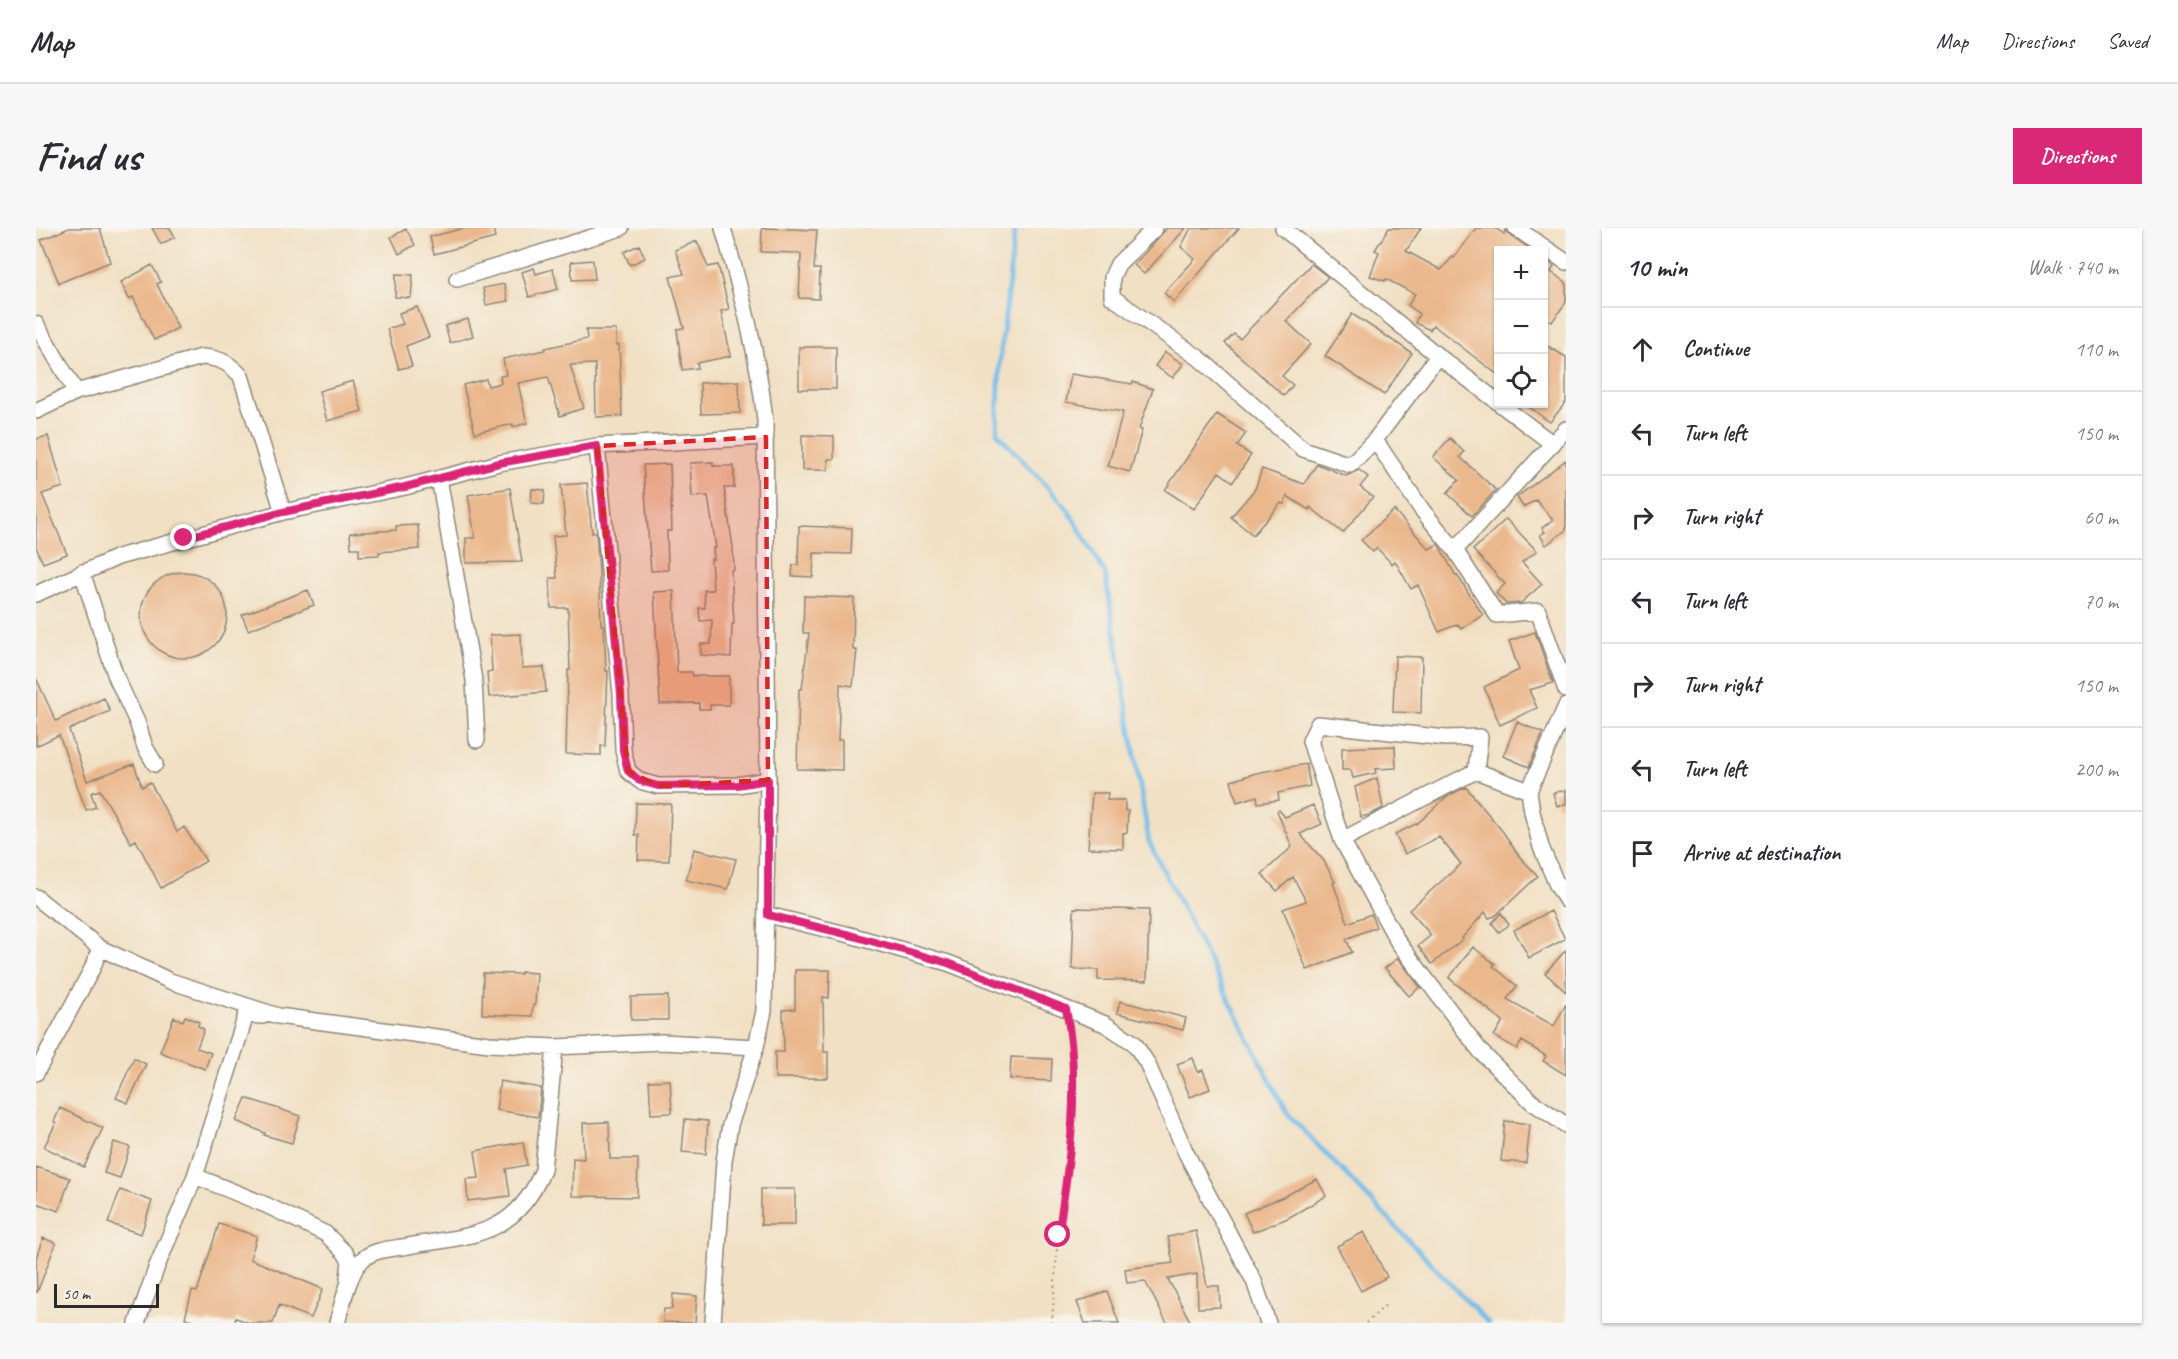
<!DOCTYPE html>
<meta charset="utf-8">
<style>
body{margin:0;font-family:Caveat,sans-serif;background:#f7f7f7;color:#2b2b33}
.controls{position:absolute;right:18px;top:18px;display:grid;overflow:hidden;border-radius:0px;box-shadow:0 2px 4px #0004}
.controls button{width:54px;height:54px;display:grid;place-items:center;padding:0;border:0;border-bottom:2px solid #e1e1e2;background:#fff;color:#2b2b33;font:30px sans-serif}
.scale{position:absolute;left:18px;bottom:15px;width:105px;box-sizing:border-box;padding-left:6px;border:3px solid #2b2b2b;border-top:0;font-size:16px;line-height:21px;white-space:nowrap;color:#2b2b2b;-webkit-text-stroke:4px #f7f3e8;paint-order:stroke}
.stop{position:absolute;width:18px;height:18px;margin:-14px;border:4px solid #db2777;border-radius:50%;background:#fff}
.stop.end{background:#db2777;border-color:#fff;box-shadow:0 2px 6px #0008}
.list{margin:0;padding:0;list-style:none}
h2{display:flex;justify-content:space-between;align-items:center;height:78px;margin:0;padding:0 24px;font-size:26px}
h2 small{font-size:20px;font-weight:400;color:#7c7c81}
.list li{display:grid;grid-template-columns:39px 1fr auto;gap:18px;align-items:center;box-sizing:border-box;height:84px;padding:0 24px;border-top:2px solid #e1e1e2}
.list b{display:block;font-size:22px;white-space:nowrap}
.list em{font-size:20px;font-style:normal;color:#7c7c81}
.icon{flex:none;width:33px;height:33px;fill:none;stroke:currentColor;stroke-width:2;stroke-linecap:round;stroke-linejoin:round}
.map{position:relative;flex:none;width:1530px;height:1095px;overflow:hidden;border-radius:0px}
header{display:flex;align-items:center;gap:36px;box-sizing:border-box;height:84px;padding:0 30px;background:#fff;border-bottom:2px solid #e1e1e2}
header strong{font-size:28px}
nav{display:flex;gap:33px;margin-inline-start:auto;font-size:21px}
.intro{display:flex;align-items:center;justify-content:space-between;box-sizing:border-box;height:144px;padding:0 36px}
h1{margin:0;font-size:42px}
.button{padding:15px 27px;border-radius:0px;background:#db2777;color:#fff;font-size:21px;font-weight:700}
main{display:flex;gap:36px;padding:0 36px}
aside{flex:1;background:#fff;border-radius:0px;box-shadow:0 2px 4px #0004}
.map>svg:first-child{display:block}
</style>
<header>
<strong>Map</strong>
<nav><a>Map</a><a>Directions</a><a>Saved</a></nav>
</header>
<div class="intro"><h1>Find us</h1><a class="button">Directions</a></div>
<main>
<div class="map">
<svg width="1530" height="1095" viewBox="0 0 1530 1095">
<rect width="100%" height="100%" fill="#f7f3e8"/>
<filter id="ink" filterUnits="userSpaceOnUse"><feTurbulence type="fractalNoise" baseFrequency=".0167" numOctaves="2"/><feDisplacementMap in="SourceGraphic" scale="12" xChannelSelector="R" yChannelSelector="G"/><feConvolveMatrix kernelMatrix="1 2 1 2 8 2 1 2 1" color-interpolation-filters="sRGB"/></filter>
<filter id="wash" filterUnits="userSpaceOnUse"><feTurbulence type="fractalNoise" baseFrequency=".008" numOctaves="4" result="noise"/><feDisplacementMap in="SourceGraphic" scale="24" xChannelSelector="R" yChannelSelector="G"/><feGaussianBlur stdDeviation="1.35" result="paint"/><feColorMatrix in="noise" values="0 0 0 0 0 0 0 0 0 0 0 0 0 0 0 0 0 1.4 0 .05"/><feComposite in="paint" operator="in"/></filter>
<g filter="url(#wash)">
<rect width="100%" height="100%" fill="#f1e0c4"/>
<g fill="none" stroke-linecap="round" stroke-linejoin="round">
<!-- stream -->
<path stroke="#72bdeb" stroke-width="4.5" d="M 979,0 L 964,132 L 961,205 L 1031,280 L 1069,345 L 1113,614 L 1250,884 L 1452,1095"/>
</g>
<g id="blocks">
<!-- building -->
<path fill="#ebb88d" d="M 33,0 L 64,0 L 74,34 L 23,55 L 5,12 Z
M 116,0 L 134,0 L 139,9 L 125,16 Z
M 428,0 L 457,0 L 459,10 L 398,26 L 394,9 Z
M 726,0 L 781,2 L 778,41 L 784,41 L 783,71 L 763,70 L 765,27 L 763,25 L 725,24 Z
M 1131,0 L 1150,0 L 1108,46 L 1098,37 Z
M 1155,0 L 1203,0 L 1138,74 L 1128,65 L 1159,31 L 1145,19 Z
M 1353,0 L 1385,0 L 1370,23 L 1405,42 L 1417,28 L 1418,30 L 1440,0 L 1459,0 L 1468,6 L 1470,2 L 1475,8 L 1496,22 L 1462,22 L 1462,147 L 1397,97 L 1394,102 L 1379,95 L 1383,86 L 1372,77 L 1379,66 L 1350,51 L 1349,53 L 1334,48 L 1343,24 L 1339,22 Z
M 370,1 L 379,17 L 363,26 L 355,9 Z
M 661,13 L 672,39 L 682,37 L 693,81 L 685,83 L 695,128 L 661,135 L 662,140 L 646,142 L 641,101 L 648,100 L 634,49 L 648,46 L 639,22 Z
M 603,17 L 609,30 L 594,37 L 588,24 Z
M 1508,31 L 1518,38 L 1515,44 L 1530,54 L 1530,74 L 1516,94 L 1508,88 Z
M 557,32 L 559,51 L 536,52 L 535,34 Z
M 1275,36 L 1292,49 L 1250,93 L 1275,116 L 1246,148 L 1257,157 L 1248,168 L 1189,115 L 1198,106 L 1204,111 Z
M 116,37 L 125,54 L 121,56 L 142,100 L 118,112 L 97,69 L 93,71 L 85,54 Z
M 498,40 L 500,46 L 517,41 L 522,61 L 493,69 L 486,44 Z
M 360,46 L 377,47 L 375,70 L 359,69 Z
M 468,56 L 472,73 L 450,77 L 447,60 Z
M 381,79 L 393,109 L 370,118 L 376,138 L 363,141 L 351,101 L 367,96 L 363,85 Z
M 1316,86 L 1376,125 L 1348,167 L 1289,128 Z
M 432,91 L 437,108 L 414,115 L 409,98 Z
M 550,102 L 580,102 L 580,117 L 583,117 L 586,188 L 560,189 L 559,136 L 534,137 L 548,180 L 524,188 L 512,149 L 482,155 L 491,195 L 477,199 L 477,196 L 439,205 L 427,157 L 450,151 L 452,158 L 465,155 L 464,148 L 470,147 L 467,131 L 509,122 L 509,120 L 551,111 Z
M 1508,116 L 1530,129 L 1530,174 L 1514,194 L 1489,176 L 1508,176 Z
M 763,119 L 800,119 L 800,161 L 763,161 Z
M 1129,124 L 1147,136 L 1137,150 L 1119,138 Z
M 1035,146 L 1096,156 L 1097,154 L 1117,161 L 1103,201 L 1106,202 L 1094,244 L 1072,238 L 1087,184 L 1030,174 Z
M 317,153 L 326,183 L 291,193 L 283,163 Z
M 703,153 L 704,185 L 665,186 L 664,155 Z
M 1181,186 L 1210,205 L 1201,218 L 1215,227 L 1197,254 L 1183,244 L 1158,281 L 1129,262 Z
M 766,207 L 798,208 L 798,231 L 792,231 L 792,242 L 766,242 Z
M 12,208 L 27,259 L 6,266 L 31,326 L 7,335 L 0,319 L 0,211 Z
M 1414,210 L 1428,224 L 1424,229 L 1460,262 L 1436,288 L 1411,265 L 1423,252 L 1397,229 Z
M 1530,232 L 1530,302 L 1510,317 L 1504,307 L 1509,304 L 1506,300 L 1517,292 L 1500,272 L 1487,279 L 1481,269 Z
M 677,234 L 677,238 L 698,238 L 698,260 L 688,260 L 697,319 L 698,342 L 695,342 L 698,396 L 696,396 L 695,429 L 665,427 L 665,416 L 675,416 L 676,392 L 664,393 L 663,380 L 669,380 L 668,362 L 677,362 L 675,331 L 678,331 L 677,320 L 680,320 L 672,268 L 656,269 L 654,235 Z
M 634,236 L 636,303 L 631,303 L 632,342 L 615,343 L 607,237 Z
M 1281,236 L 1310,248 L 1323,242 L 1332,249 L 1324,259 L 1337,269 L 1307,305 L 1274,279 L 1273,282 L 1251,268 L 1248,276 L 1245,275 L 1217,307 L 1195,289 L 1219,261 L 1226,241 L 1268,256 Z
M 551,255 L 556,305 L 560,304 L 563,343 L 565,397 L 568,397 L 570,443 L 572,443 L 569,518 L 565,518 L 565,527 L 530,526 L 532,442 L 534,442 L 532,380 L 515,380 L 514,350 L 521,350 L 517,308 L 530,307 L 525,257 Z
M 474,260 L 486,334 L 430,335 L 430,310 L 439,310 L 432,267 Z
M 496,261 L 509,262 L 508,276 L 495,275 Z
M 1358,282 L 1393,321 L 1402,316 L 1420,348 L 1421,347 L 1447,387 L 1425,401 L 1422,396 L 1403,404 L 1382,357 L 1375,361 L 1359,333 L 1356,336 L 1341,320 L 1337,324 L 1325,312 Z
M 1470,291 L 1501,323 L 1486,334 L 1506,356 L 1485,375 L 1470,376 L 1460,365 L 1469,356 L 1437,322 Z
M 382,297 L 384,321 L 343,324 L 343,327 L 323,328 L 323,320 L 315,320 L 314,305 L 360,302 L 360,298 Z
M 763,298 L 816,300 L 815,326 L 778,325 L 777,349 L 756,348 L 757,337 L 762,337 Z
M105 387a43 43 0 1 1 86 0a43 43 0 1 1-86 0Z
M 272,362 L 278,377 L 212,402 L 206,387 Z
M 638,363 L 641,444 L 656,444 L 657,448 L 693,448 L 693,477 L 674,477 L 674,481 L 663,481 L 663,475 L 624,476 L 618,364 Z
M 768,368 L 818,370 L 817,422 L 821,422 L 817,458 L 804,456 L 802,512 L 806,512 L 806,542 L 761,541 L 763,461 L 766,461 L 773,405 L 767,405 Z
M 1499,404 L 1517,455 L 1493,462 L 1501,480 L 1464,497 L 1448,459 L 1483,442 L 1473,413 Z
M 485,406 L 486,440 L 508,439 L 510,464 L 453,469 L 451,444 L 456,443 L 454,407 Z
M 1359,428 L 1386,429 L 1385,485 L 1357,484 Z
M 0,450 L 20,493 L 68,470 L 74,483 L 33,502 L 51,553 L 98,536 L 106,559 L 114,554 L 141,604 L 148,599 L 170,633 L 125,660 L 100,612 L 95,615 L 64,562 L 55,565 L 60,579 L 50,582 L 23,507 L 0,518 Z
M 1481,494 L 1507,505 L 1493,539 L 1467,528 Z
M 1359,518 L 1360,540 L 1339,541 L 1340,545 L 1317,550 L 1315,542 L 1306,542 L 1306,520 Z
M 1270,536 L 1274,558 L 1242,565 L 1243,572 L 1222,575 L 1221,568 L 1201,574 L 1195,553 L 1220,545 Z
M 1341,550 L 1347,580 L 1333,587 L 1325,589 L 1319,559 Z
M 1430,559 L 1467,604 L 1483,628 L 1502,648 L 1459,688 L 1453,690 L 1449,684 L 1426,710 L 1427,711 L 1396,736 L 1382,718 L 1395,707 L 1373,682 L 1425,636 L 1403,609 L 1369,626 L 1359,606 L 1382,595 L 1410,569 Z
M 1530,562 L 1530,576 L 1521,578 L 1517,565 Z
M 1056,565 L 1072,565 L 1071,572 L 1089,572 L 1089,583 L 1092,583 L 1091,605 L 1087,605 L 1087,621 L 1052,620 Z
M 600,575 L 635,576 L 633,633 L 602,632 L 603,607 L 599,607 Z
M 1277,577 L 1286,596 L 1264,606 L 1288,633 L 1299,654 L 1297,655 L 1312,695 L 1335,686 L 1340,699 L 1310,711 L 1316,724 L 1271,742 L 1247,681 L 1270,673 L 1257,649 L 1241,663 L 1226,646 L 1256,619 L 1241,583 L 1243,582 L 1249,589 Z
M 658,621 L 700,631 L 692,661 L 650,652 Z
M 1038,680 L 1113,682 L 1111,753 L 1062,752 L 1062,742 L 1036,741 Z
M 1515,683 L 1529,711 L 1493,730 L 1478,702 Z
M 1465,685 L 1473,697 L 1463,704 L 1456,695 Z
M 1437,719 L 1459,736 L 1457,738 L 1481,758 L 1471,771 L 1518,798 L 1530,776 L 1530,847 L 1507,833 L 1510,828 L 1486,813 L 1481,821 L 1458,808 L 1467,793 L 1413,750 Z
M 1530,722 L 1530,764 L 1509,745 Z
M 1362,730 L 1384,759 L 1373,768 L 1349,740 Z
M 759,742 L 794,742 L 793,770 L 787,769 L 788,824 L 792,824 L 792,850 L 739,850 L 739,824 L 748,824 L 747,782 L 759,781 Z
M 485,744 L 501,745 L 499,777 L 497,777 L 496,788 L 446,786 L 447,745 L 485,746 Z
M 632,768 L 632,792 L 595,792 L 595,769 Z
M 1084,773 L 1150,790 L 1147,802 L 1081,785 Z
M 149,788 L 163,794 L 162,798 L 168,801 L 161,820 L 175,825 L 169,841 L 124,824 L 138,789 L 147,793 Z
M 975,829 L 1016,831 L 1015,853 L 974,851 Z
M 98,830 L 110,836 L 92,875 L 80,870 Z
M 1157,830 L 1162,844 L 1167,842 L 1174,861 L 1154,869 L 1141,836 Z
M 634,852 L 636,885 L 615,886 L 613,853 Z
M 464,853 L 505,860 L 502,889 L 460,882 Z
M 210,870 L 264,888 L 256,915 L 228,907 L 229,905 L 200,893 Z
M 24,880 L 67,900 L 48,939 L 8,919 L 20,895 L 18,894 Z
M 649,891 L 672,893 L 670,926 L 646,924 Z
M 1469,893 L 1494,896 L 1490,935 L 1465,933 Z
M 573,894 L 574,931 L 602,931 L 601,969 L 536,968 L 537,930 L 548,931 L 547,895 Z
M 78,914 L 94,919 L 84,950 L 68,945 Z
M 487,914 L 491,937 L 470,941 L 474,968 L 432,973 L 430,951 L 443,950 L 439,923 Z
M 0,939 L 34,950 L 23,983 L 0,975 Z
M 1281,951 L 1290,968 L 1252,990 L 1217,1004 L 1208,985 L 1247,969 Z
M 725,961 L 759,961 L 759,997 L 725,997 Z
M 84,962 L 116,973 L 105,1006 L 72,995 Z
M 183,996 L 221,1008 L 214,1031 L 287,1061 L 275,1090 L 243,1077 L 237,1095 L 214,1095 L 200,1090 L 198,1095 L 167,1095 L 149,1090 L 156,1063 L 161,1064 Z
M 1160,1003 L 1171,1058 L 1183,1058 L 1184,1079 L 1162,1080 L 1161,1046 L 1132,1051 L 1155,1095 L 1131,1095 L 1109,1053 L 1091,1055 L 1089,1041 L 1137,1035 L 1132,1009 Z
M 1328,1004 L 1351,1049 L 1325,1063 L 1301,1018 Z
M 7,1010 L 20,1015 L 1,1065 L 0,1030 Z
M 1071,1063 L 1083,1095 L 1049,1095 L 1041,1074 Z
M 637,1066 L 661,1068 L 659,1095 L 627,1094 L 628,1081 L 636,1081 Z"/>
</g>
</g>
<g filter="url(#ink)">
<use href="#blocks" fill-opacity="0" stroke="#8e8678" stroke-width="1.5"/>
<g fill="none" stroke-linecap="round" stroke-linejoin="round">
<!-- minor casing -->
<g stroke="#8e8678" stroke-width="18">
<path id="minor" d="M 1119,0 L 1082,36 L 1076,49 L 1076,69 L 1163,130 L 1267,221 L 1314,237 L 1339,212 L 1402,128
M 1247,0 L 1402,128 L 1462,174
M 1480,0 L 1530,34
M 421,51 L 585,0
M 0,96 L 40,164
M 1464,176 L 1517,216
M 0,183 L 40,164 L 166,129 C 184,130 193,135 205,148 L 247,284
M 1339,212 L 1386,282 L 1419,322 L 1461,387 L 1502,383 L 1530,462
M 561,218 L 585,466 L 587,522 L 592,543 L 604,553 L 622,558 L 701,557 L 732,552
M 403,250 L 438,452 L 441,512
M 1419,322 L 1530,201
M 46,344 L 80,449 L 101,494 L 109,519 L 119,536
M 0,366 L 82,329 L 247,284 L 369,259 L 463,235 L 561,218 L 730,209
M 1530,478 L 1493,563 L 1496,584 L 1505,619 L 1521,657 L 1530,672
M 1440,543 L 1444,509 L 1410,510 L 1282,496 L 1274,513 L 1306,612 L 1362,714 L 1445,824 L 1496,874 L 1530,897
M 1306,612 L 1440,543 L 1493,563
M 0,669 L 64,720 L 134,753 L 242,788 L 453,816 L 519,819 L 626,814 L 720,819
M 732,687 L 814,707 L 912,735 L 1069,796 L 1098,815 L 1111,835 L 1150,925 L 1218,1053 L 1232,1095
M 0,845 L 56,741 L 64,720
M 159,948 L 230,977 L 290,1006 L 309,1025 L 314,1033 L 312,1050
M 101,1095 L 121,1038 L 159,948 L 210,787 L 227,788
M 301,1095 C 306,1078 313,1043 327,1031 C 337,1022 353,1021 366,1019 C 431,1007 478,1012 507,942 L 519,819
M 677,1095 L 688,933 L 694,897 L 720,819 L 728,783 L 732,552 L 729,192 C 722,126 705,63 687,0"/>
</g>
<!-- path -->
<path stroke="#8e8678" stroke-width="2" stroke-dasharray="1.5 4.5" stroke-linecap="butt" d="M 1016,1095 L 1022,1007 L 1033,936 L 1036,855 L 1035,809 L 1033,796
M 1330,1095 L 1352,1075"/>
<!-- minor -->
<use href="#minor" stroke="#fff" stroke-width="15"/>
</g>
</g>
<g fill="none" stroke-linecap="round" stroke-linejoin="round" filter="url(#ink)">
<!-- route -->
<path stroke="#db2777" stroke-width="8" d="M 148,310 L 247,284 L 369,259 L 463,235 L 561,218 L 585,466 L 587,522 L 592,543 L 604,553 L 622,558 L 701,557 L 732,552 L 732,687 L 814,707 L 912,735 L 1030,781 C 1045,855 1034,933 1022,1007"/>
</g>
<!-- marked area -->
<path fill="#d62828" fill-opacity="0.2" stroke="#d62828" stroke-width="4.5" stroke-dasharray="12 8" stroke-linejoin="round" d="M 730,209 L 732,552 L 622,558 L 592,543 L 561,218 Z"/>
</svg>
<div class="controls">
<button>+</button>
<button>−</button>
<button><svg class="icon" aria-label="locate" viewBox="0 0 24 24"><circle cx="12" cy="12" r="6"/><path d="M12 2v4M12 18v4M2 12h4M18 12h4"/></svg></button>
</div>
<div class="scale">50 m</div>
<div class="stop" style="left:1022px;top:1007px"></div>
<div class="stop end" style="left:148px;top:310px"></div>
</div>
<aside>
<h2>10 min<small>Walk · 740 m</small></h2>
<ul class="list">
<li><svg class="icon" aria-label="ahead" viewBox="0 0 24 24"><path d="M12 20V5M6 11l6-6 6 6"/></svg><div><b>Continue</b></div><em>110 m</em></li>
<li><svg class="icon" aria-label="left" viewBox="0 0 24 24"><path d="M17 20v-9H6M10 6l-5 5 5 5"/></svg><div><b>Turn left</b></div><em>150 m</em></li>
<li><svg class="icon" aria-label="right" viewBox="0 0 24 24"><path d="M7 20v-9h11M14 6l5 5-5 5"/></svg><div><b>Turn right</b></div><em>60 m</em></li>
<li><svg class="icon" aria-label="left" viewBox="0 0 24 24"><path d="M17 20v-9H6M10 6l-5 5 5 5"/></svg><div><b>Turn left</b></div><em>70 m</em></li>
<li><svg class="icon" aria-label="right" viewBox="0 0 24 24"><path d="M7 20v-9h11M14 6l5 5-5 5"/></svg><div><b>Turn right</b></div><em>150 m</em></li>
<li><svg class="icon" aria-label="left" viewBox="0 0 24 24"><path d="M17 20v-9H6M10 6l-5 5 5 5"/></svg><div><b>Turn left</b></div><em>200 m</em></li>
<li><svg class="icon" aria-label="arrive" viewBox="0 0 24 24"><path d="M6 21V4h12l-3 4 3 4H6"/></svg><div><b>Arrive at destination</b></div></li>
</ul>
</aside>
</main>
